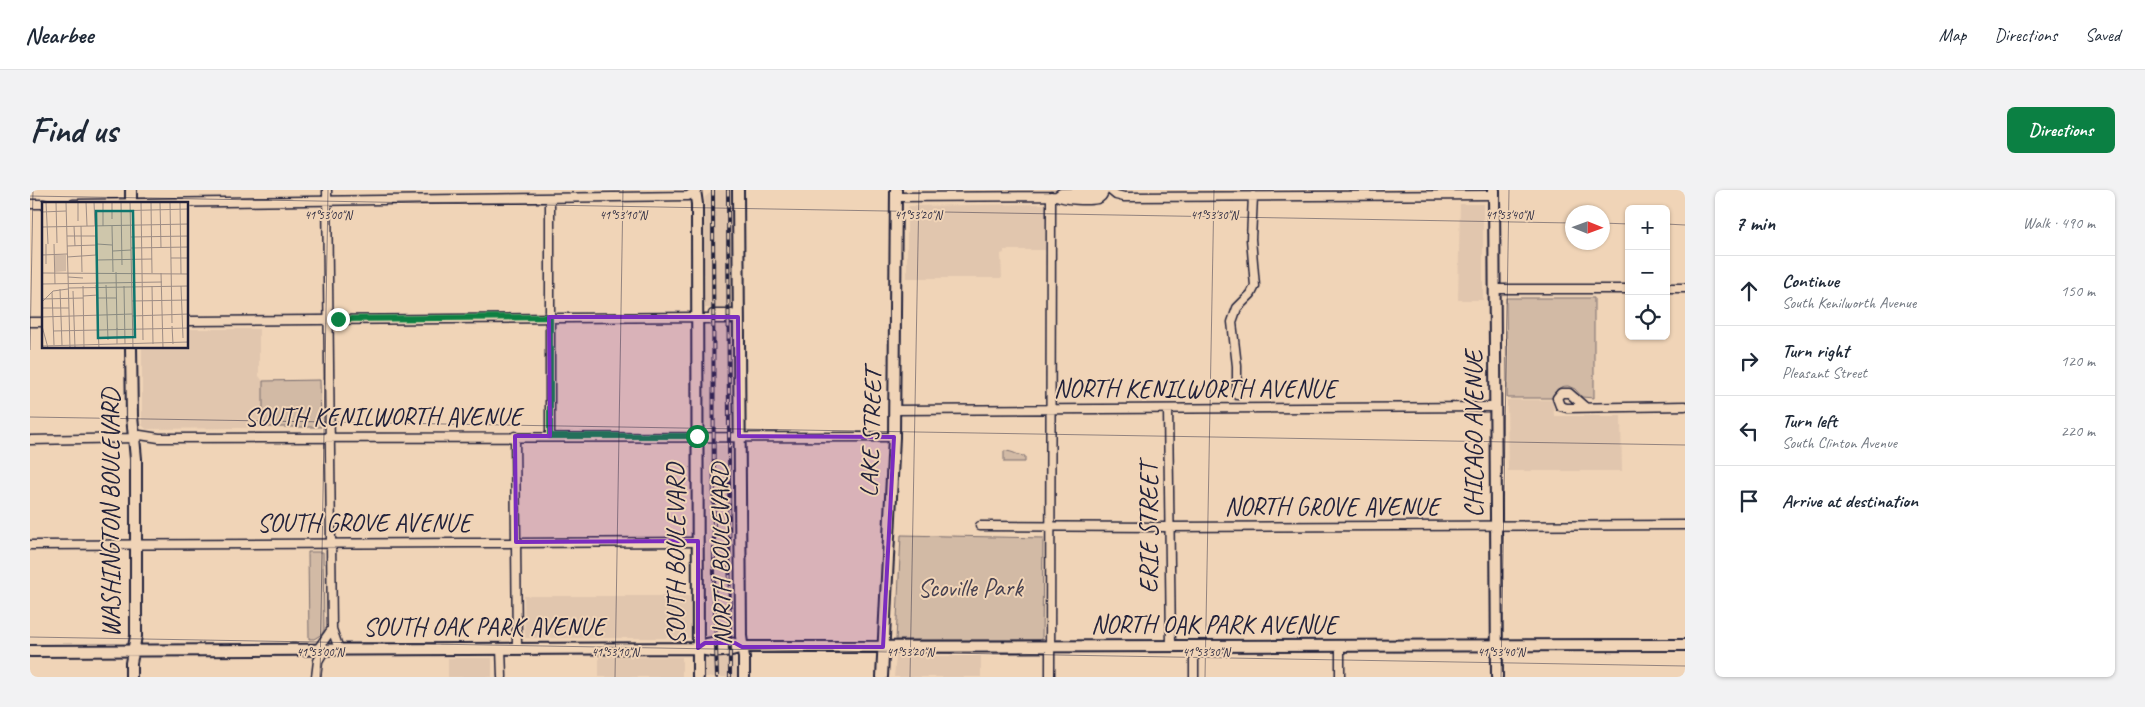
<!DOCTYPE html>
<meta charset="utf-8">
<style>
body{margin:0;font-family:Caveat,sans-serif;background:#f2f2f3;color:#1f2937}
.controls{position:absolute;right:15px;top:15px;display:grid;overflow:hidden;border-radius:8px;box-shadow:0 1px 4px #0004}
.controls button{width:45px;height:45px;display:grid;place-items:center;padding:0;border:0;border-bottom:1px solid #e0e1e3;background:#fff;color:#1f2937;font:25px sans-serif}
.compass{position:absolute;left:1535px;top:15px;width:45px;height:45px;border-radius:50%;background:#fff;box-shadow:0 1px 4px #0004;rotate:91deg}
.stop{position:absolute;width:15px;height:15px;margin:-11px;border:4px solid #0b8043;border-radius:50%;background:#fff}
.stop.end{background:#0b8043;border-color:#fff;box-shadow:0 1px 5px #0008}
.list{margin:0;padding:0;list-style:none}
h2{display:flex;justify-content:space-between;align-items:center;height:65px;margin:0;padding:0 20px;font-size:21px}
h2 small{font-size:16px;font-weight:400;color:#747a83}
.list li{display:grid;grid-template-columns:32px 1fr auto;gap:15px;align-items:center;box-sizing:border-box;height:70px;padding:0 20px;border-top:1px solid #e0e1e3}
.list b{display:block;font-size:19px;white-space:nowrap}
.list p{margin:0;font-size:16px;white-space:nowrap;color:#747a83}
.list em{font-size:16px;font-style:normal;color:#747a83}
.icon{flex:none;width:28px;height:28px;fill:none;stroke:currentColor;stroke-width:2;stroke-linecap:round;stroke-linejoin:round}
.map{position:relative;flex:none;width:1655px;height:487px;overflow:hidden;border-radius:8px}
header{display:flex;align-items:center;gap:30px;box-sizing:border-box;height:70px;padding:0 25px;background:#fff;border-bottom:1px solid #e0e1e3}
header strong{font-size:24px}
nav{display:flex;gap:28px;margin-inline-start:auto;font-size:18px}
.intro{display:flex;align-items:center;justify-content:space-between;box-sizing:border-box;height:120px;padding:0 30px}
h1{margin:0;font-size:35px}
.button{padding:12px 22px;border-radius:8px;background:#0b8043;color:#fff;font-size:18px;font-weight:700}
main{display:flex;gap:30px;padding:0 30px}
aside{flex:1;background:#fff;border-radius:8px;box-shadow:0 1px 4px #0004}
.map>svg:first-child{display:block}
</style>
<header>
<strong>Nearbee</strong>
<nav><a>Map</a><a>Directions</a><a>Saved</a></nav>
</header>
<div class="intro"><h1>Find us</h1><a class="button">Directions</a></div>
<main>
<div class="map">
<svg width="1655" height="487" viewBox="0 0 1655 487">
<rect width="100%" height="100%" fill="#f0d4b7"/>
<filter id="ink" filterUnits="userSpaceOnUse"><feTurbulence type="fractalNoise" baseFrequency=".02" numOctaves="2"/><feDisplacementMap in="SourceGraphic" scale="10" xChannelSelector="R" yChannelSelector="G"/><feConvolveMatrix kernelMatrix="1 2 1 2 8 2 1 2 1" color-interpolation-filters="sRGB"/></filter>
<g filter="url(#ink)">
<!-- built -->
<path fill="#e1c6ae" d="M 684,0 L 701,0 L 701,118 L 675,118 L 675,7 Z
M 1015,14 L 1015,60 L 974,60 L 974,63 L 971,64 L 972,88 L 877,88 L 877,20 L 879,16 Z
M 1430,14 L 1453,14 L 1453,110 L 1428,110 Z
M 675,135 L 701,135 L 702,238 L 675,238 Z
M 158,139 L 229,139 L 229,186 L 233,191 L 290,190 L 291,237 L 116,239 L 112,235 L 112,158 L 158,158 Z
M 1477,210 L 1523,210 L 1524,226 L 1591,226 L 1592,281 L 1478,281 Z
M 676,254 L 701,255 L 702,447 L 676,447 Z
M 494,406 L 661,406 L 661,448 L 495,448 Z
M 674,464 L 678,464 L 678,467 L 705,467 L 707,487 L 673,487 L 673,466 Z
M 866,466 L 951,466 L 951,487 L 864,487 Z
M 569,467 L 652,467 L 652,487 L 569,487 Z
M 418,468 L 462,468 L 462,487 L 418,487 Z"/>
<!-- green -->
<path fill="#d2baa5" stroke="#7a6e70" d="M 1476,108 L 1564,108 L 1564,208 L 1552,207 L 1545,199 L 1538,196 C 1529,196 1525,200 1522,208 L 1477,208 Z
M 290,190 L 291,237 L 233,237 L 233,191 Z
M 974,261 C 984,261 987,266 995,266 L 995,272 L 974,272 Z
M 871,345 L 1013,348 L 1012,450 L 866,450 Z
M 278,362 L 293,362 L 294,440 L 292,444 L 284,449 L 279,449 Z"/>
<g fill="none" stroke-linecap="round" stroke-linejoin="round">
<!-- street casing -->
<g stroke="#22223b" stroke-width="11">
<path id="street" d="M 297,0 L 302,439 L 309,459
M 1080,0 L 1086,5 L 1094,7 L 1464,5
M 1027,6 L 1031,3 L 1063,2 L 1068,0
M 866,7 L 1027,6 C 1034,10 1059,11 1067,9 C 1072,8 1073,4 1075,0
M 520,8 L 520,246
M 0,14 L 14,14
M 43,14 L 658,6 L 667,0
M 1636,98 L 1655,98
M 1465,99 L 1599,99
M 683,124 L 702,124 L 708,127
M 158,131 L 667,127 L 671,129 L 703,129 L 708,127
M 0,132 L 14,132
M 1207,205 L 1207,176 L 1202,132 L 1207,118 L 1221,104 L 1225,96 L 1221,49 L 1223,6
M 1555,217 L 1539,203 L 1531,203 L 1527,208 L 1530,216 L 1537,218 L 1655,216
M 1138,219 L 1141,456
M 864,220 L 1465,217
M 485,246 L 487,458
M 0,250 L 107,248 L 110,245 L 129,248 L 864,247
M 950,336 L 1133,337 L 1655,335
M 0,355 L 668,352
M 1164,456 L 1164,487
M 1310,456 L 1310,487
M 471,458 L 472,487
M 288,459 L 302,439
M 286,487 L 288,471 L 295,459
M 1020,487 L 1021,6"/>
</g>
<!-- secondary casing -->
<g stroke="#22223b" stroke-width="14">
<path id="secondary" d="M 101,0 L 101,14
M 665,0 L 667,14 L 668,487
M 708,0 L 711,446 L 714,468 L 714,487
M 1464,0 L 1467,487
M 668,458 C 680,450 701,451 712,457
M 0,461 L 668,458 C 680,463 700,462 712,457 L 1655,455
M 101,487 L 101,473 L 106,446 L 106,269 L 102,226 L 101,158
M 852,487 L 864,247 L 866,0"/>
</g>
<!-- street -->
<use href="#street" stroke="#f0d4b7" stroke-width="8"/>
<!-- secondary -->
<use href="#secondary" stroke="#f0d4b7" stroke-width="10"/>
<!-- rail casing -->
<g stroke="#22223b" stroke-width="4">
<path id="rail" d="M 683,0 L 684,389 L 687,487
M 698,0 L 700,487"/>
</g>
<!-- rail -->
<use href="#rail" stroke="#f0d4b7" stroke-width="2" stroke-dasharray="5.5" stroke-linecap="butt"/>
</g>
</g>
<g fill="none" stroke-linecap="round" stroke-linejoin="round" filter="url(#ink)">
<!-- route -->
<path stroke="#0b8043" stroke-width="6" d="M 308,129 L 520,127 L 520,246 L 667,246"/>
</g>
<!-- marked area -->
<path fill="#7b2cbf" fill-opacity="0.2" stroke="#7b2cbf" stroke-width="4" stroke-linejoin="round" d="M 519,127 L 708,127 L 709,246 L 864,247 L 853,457 L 712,457 L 705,453 L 675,453 L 668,458 L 668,351 L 486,352 L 485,246 L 520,246 Z"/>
<!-- ticks -->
<path fill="none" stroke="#22223b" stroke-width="1" stroke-opacity="0.45" d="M 0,6 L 1542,33M 1572,33 L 1599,34M 1636,34 L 1655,35M 0,160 L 3,0M 0,227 L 1655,255M 0,447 L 1655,476M 290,487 L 298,0M 585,487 L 593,0M 880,487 L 889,0M 1175,487 L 1184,0M 1471,487 L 1479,0"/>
<g text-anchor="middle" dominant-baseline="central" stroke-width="4" stroke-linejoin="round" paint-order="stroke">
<!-- street labels -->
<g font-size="25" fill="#22223b" stroke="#f0d4b7">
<text x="1165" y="199">NORTH KENILWORTH AVENUE</text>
<text x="353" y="227">SOUTH KENILWORTH AVENUE</text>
<text transform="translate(841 243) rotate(-88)">LAKE STREET</text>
<text transform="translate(1444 244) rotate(-90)">CHICAGO AVENUE</text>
<text x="1302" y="317">NORTH GROVE AVENUE</text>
<text transform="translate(81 323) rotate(-90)">WASHINGTON BOULEVARD</text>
<text x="334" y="333">SOUTH GROVE AVENUE</text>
<text transform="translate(1119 338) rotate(-90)">ERIE STREET</text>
<text transform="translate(646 364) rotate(-90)">SOUTH BOULEVARD</text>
<text transform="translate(691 364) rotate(-91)">NORTH BOULEVARD</text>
<text x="1184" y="435">NORTH OAK PARK AVENUE</text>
<text x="454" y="437">SOUTH OAK PARK AVENUE</text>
</g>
<!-- park labels -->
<g font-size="25" fill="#454050" stroke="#f0d4b7">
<text x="940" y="398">Scoville Park</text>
</g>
</g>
<!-- overview -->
<g transform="translate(12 12)">
<rect width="146" height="146" fill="#f0d4b7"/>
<path d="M 13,53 L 24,53 L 24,69 L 13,70 Z" fill="#d2baa5"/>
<path fill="none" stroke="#9e8d85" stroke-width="1" d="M 4,0 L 6,42M 14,0 L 15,41M 24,0 L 28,146M 36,0 L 36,19M 44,0 L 45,24M 52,0 L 53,24M 61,0 L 61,24M 70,0 L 70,17M 79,0 L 80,63M 88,0 L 91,146M 99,0 L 101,138M 109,0 L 110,71M 118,0 L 119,46M 128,0 L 130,121M 138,0 L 139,72M 70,9 L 147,7M 0,10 L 24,9M 32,24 L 33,44M 39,24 L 40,70M 70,24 L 71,70M 0,25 L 147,22M 25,34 L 54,34M 89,35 L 147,34M 4,42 L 4,62M 12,42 L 13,82M 55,42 L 70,43M 25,44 L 55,43M 89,46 L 147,45M 71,49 L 89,48M 0,53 L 25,52M 25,55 L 54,53 L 54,24M 129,56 L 147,56M 55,58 L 110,57M 74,70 L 75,127M 0,71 L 147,72M 119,71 L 121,146M 26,75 L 41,76M 0,82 L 120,80M 54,83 L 57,146M 64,83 L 66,138M 41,84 L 42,146M 82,84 L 83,142M 110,84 L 111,142M 139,84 L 141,136M 26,86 L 147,84M 18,87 L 20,143M 31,89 L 33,146M 10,90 L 12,143M 41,94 L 56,93M 56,96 L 74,96M 0,97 L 41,96M 90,99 L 147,98M 0,100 L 11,89 L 26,87M 0,106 L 27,106M 90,114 L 147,112M 0,115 L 90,112M 0,124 L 6,146M 130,124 L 131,142M 75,126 L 75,142M 11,129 L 147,126M 0,144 L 147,140"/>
<path fill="#0f766e" fill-opacity="0.15" stroke="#0f766e" stroke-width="2.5" d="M 54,9 L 91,9 L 93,135 L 56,136 Z"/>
<rect width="146" height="146" fill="none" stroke="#22223b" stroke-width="2.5"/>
</g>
<g font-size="12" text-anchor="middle" fill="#22223b" stroke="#f0d4b7" stroke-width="4" stroke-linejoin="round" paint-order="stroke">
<text x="298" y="29">41°53'00"N</text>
<text x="593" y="29">41°53'10"N</text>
<text x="888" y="29">41°53'20"N</text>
<text x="1184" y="29">41°53'30"N</text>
<text x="1479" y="29">41°53'40"N</text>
<text x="290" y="466">41°53'00"N</text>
<text x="585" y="466">41°53'10"N</text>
<text x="880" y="466">41°53'20"N</text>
<text x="1176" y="466">41°53'30"N</text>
<text x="1471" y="466">41°53'40"N</text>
</g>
</svg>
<div class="controls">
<button>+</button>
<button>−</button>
<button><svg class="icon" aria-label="locate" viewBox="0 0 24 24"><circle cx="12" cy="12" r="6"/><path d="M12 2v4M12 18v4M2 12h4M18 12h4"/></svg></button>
</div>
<svg class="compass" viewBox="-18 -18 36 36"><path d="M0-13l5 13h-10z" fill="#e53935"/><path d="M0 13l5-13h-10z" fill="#747a83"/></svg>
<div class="stop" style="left:667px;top:246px"></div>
<div class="stop end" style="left:308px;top:129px"></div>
</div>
<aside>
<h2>7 min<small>Walk · 490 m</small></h2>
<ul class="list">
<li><svg class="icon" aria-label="ahead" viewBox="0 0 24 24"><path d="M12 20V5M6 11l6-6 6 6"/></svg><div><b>Continue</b><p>South Kenilworth Avenue</p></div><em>150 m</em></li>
<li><svg class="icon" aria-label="right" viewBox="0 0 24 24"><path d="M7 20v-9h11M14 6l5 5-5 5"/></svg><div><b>Turn right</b><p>Pleasant Street</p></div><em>120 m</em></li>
<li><svg class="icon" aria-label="left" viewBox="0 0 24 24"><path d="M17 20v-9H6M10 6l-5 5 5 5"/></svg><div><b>Turn left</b><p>South Clinton Avenue</p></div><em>220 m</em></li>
<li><svg class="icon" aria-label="arrive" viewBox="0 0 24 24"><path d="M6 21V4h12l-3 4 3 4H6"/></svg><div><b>Arrive at destination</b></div></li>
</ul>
</aside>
</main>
